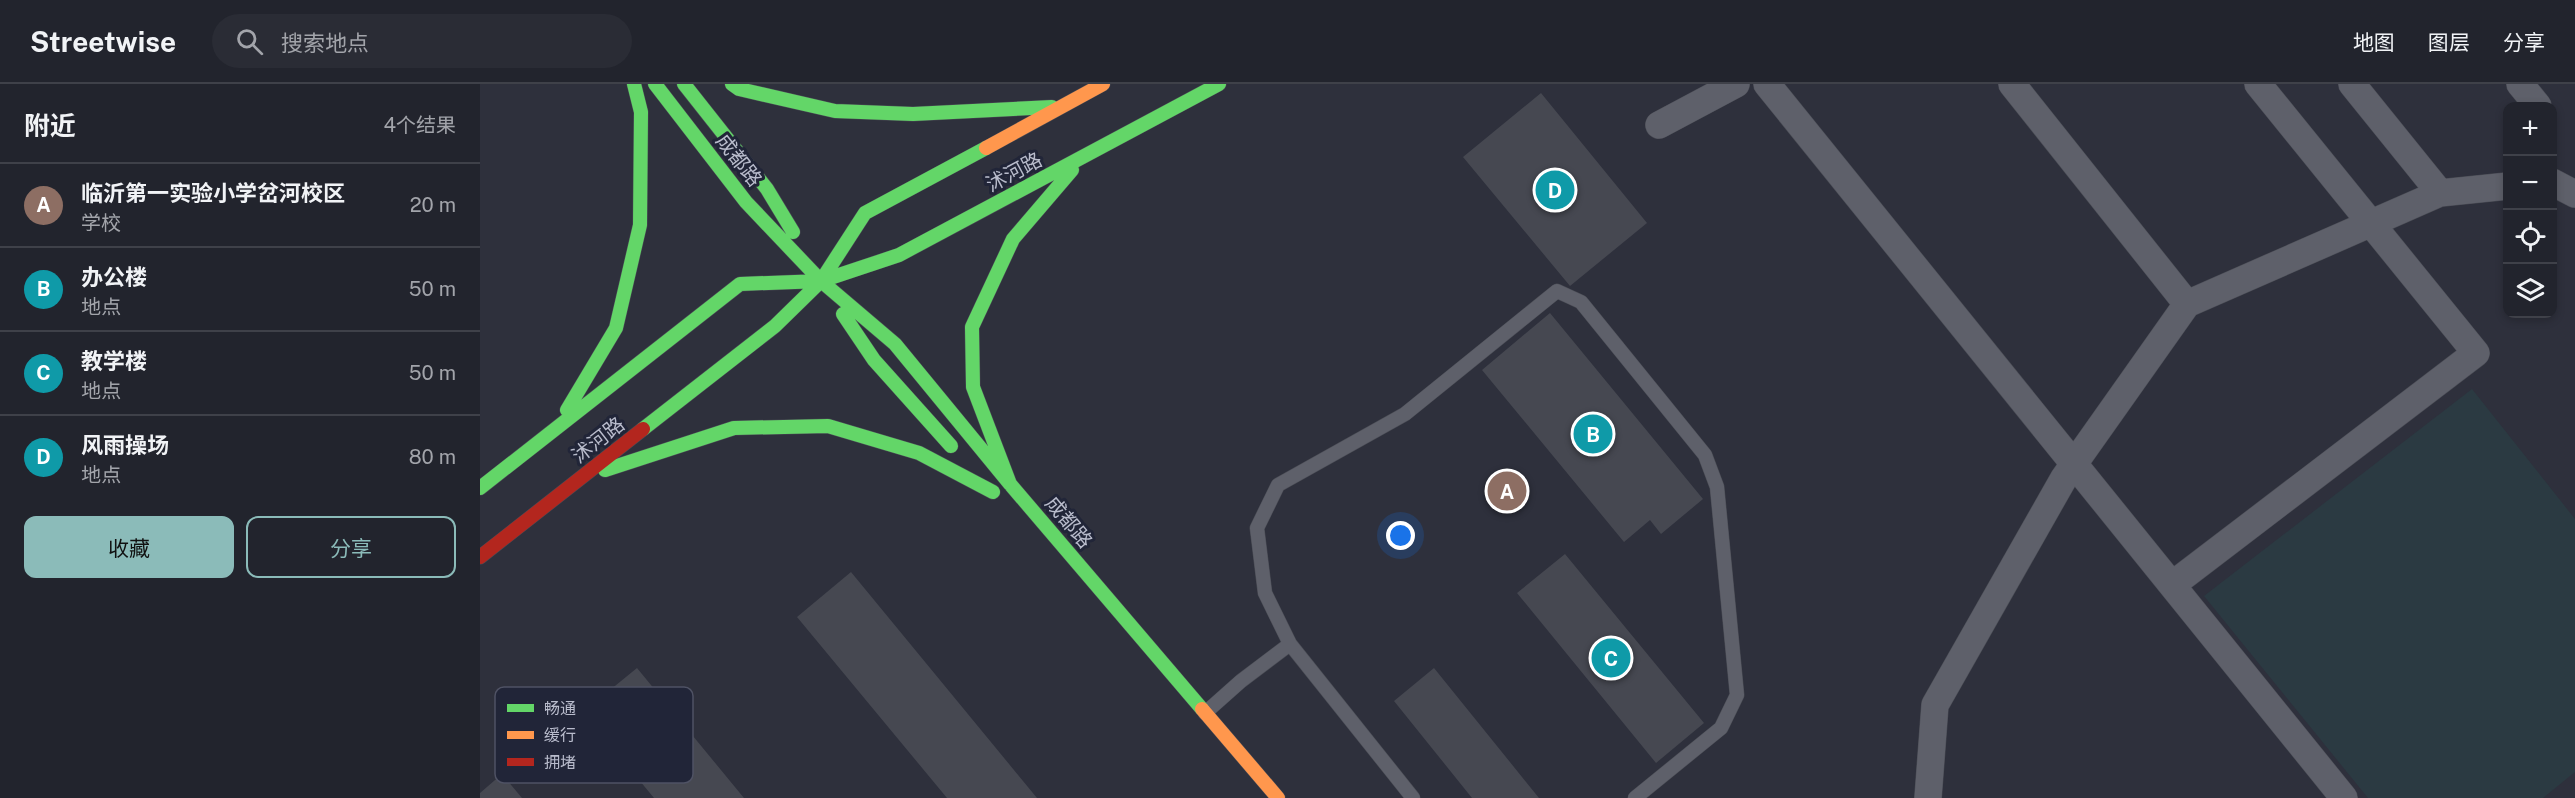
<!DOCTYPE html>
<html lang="zh">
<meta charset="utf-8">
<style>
body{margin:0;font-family:"Public Sans","Noto Sans SC",sans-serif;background:#2a2c35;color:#f1f3f6}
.controls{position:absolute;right:18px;top:18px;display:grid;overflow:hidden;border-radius:12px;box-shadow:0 3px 9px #0003}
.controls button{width:54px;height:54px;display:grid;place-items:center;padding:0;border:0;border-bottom:2px solid #3f4149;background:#22242d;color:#f1f3f6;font:30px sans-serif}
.you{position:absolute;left:921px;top:452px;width:21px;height:21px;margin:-15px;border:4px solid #fff;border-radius:50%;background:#1a73e8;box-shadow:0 0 0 9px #1a73e833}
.badge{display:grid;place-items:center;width:39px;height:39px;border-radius:50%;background:#8bbbb9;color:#fff;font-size:20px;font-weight:700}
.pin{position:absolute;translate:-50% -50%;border:3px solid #fff;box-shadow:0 2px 6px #0006}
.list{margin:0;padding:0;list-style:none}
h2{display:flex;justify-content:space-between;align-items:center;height:78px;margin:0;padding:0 24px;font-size:26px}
h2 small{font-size:20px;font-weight:400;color:#a2a4aa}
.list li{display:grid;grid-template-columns:39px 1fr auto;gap:18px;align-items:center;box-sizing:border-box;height:84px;padding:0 24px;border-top:2px solid #3f4149}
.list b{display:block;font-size:22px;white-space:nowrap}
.list p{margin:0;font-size:20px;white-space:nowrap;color:#a2a4aa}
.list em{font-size:20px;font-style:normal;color:#a2a4aa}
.actions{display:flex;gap:12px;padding:18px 24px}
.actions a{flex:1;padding:14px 0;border:2px solid #8bbbb9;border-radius:12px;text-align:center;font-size:21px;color:#8bbbb9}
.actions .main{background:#8bbbb9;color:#111}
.icon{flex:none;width:33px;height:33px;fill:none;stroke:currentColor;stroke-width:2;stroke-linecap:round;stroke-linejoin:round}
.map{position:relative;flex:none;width:2095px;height:714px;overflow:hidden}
header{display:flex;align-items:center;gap:36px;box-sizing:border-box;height:84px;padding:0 30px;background:#22242d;border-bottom:2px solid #3f4149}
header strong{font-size:28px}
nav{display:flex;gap:33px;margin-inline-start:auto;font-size:21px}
.search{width:420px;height:54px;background:#2a2c35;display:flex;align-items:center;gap:15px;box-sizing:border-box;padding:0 21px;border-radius:33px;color:#a2a4aa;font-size:22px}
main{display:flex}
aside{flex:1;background:#22242d}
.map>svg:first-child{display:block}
</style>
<header>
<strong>Streetwise</strong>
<div class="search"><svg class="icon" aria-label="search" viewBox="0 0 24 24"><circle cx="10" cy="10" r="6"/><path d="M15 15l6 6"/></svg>搜索地点</div>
<nav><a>地图</a><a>图层</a><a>分享</a></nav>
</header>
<main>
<aside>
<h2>附近<small>4个结果</small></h2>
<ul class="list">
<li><span class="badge" style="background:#8d6e63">A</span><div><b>临沂第一实验小学岔河校区</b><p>学校</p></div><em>20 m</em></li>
<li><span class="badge" style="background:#0f9aa8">B</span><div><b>办公楼</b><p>地点</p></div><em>50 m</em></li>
<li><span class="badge" style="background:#0f9aa8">C</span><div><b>教学楼</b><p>地点</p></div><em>50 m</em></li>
<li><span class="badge" style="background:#0f9aa8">D</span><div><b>风雨操场</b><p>地点</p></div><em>80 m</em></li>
</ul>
<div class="actions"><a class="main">收藏</a><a>分享</a></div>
</aside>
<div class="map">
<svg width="2095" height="714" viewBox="0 0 2095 714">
<rect width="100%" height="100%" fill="#2e303c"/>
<!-- green -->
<path fill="#2b3a42" d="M 1992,305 L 2095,435 L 2095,688 L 2063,714 L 1888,714 L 1724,512 Z"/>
<!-- building -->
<path fill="#464851" d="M 1061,9 L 1167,139 L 1090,202 L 983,73 Z
M 1070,229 L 1223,415 L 1181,450 L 1170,436 L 1144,458 L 1002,286 Z
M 1085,470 L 1224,639 L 1176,679 L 1037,509 Z
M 371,488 L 557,714 L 467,714 L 317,533 Z
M 157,584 L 264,714 L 174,714 L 103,628 Z
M 954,584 L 1059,714 L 992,714 L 914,617 Z
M 22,690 L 42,714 L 0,714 L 0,709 Z"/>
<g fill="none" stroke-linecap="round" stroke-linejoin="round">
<!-- lane casing -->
<g stroke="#4a4c55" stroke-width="15">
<path id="lane" d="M 725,629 L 761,597 L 810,560
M 933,714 L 810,560 L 785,509 L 777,444 L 798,401 L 925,330 L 1077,207 L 1101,218 L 1225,371 L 1237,403 L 1257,611 L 1241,644 L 1155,714"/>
</g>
<!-- street casing -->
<g stroke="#4a4c55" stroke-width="28">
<path id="street" d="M 1287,0 L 1864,714
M 1532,0 L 1707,220
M 1872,0 L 1960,109
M 2040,0 L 2058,22
M 1179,41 L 1256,0
M 2072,98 L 2095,110
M 1692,501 L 1996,269 L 1778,0
M 1448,714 L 1455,621 L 1584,394 L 1707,220 L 1960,109 L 2028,102"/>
</g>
<!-- fast casing -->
<g stroke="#4a4c55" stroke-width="15">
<path id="fast" d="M 175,0 L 266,118 L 341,197 L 415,260 L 530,400 L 722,625
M 204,0 L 287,105 L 313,148
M 252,0 L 259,5 L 355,27 L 433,30 L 572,23
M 363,230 L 394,276 L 471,362
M 87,326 L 136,244 L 160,141 L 161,28 L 154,0
M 163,345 L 295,242 L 341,197 L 385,129 L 506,64
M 125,386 L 254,344 L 348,342 L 439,369 L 513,408
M 530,400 L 493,303 L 492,243 L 533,155 L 592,86
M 0,404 L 260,200 L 341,197 L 419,171 L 739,0"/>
</g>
<!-- slow casing -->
<g stroke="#4a4c55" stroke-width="15">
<path id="slow" d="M 506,64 L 623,0
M 722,625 L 798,714"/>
</g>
<!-- jam casing -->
<g stroke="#4a4c55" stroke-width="15">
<path id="jam" d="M 0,473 L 163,345"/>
</g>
<!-- lane -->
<use href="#lane" stroke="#5e606a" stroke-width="14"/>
<!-- street -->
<use href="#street" stroke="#5e606a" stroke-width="27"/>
<!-- fast -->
<use href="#fast" stroke="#63d668" stroke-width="14"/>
<!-- slow -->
<use href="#slow" stroke="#ff974d" stroke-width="14"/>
<!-- jam -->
<use href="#jam" stroke="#b3261e" stroke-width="14"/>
</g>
<g text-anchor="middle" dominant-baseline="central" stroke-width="6" stroke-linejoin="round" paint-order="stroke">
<!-- street labels -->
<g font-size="20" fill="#b9bccc" stroke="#212538">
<text transform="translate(259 76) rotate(52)">成都路</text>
<text transform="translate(534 88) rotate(-28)">沭河路</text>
<text transform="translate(118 356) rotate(-38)">沭河路</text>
<text transform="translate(589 438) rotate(50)">成都路</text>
</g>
</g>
<!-- legend -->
<rect x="15" y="603" width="198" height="96" rx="9" fill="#212538" stroke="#4f5264" stroke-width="1.5"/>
<rect x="27" y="620" width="27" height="8" fill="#63d668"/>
<rect x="27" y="647" width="27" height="8" fill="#ff974d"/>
<rect x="27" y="674" width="27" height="8" fill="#b3261e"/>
<g font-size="16" fill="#b9bccc">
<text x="64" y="630">畅通</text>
<text x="64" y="657">缓行</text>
<text x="64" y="684">拥堵</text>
</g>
</svg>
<div class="controls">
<button>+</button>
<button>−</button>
<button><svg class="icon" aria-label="locate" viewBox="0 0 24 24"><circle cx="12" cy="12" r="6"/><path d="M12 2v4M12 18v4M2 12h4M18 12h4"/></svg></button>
<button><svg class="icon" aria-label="layers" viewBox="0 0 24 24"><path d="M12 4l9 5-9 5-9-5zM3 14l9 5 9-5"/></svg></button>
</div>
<div class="you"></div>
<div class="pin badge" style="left:1027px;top:407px;background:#8d6e63">A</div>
<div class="pin badge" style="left:1113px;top:350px;background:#0f9aa8">B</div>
<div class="pin badge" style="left:1131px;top:574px;background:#0f9aa8">C</div>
<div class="pin badge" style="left:1075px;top:106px;background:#0f9aa8">D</div>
</div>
</main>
